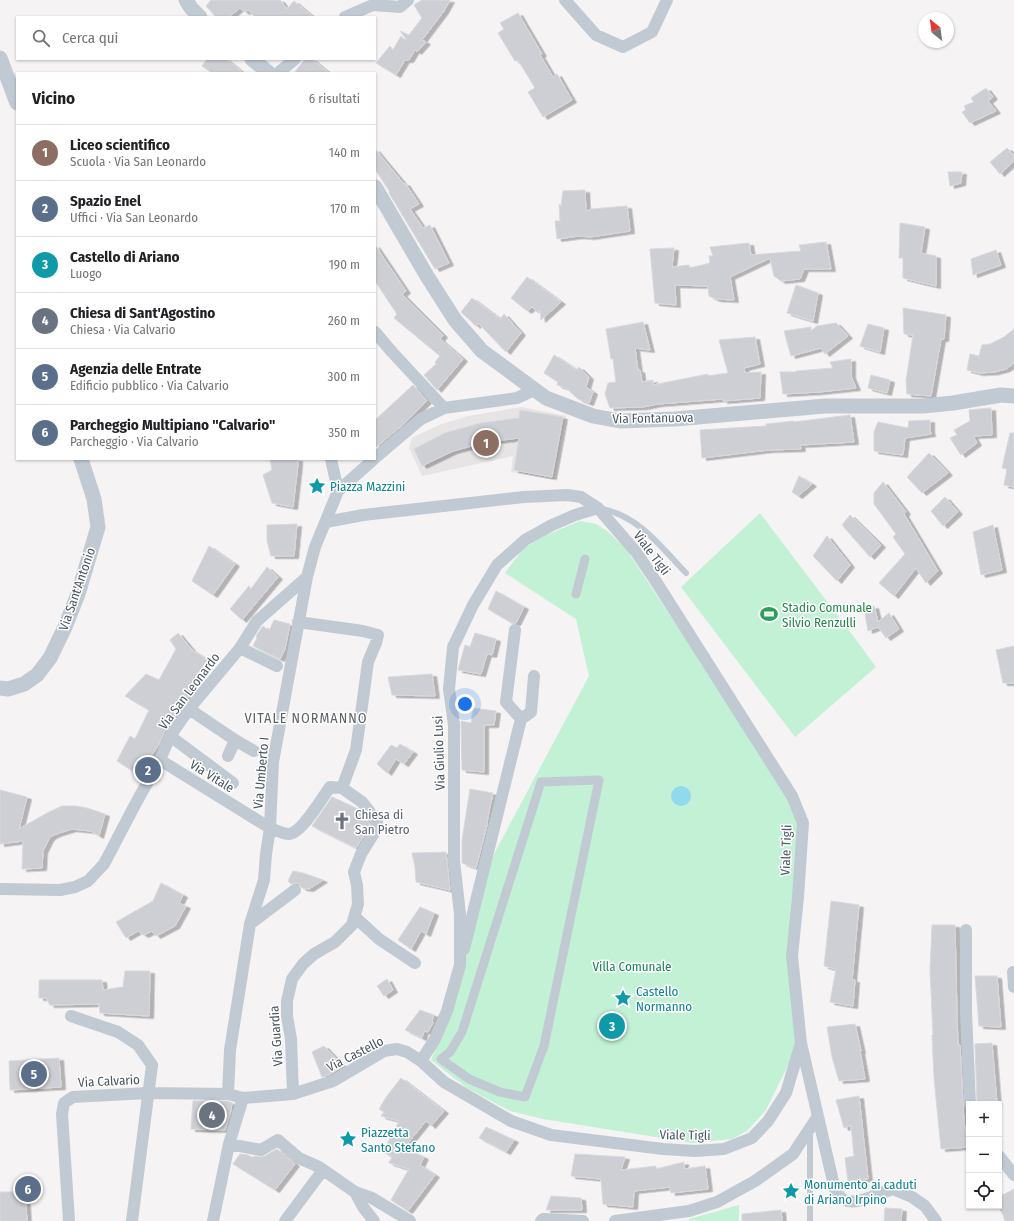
<!DOCTYPE html>
<html lang="it">
<meta charset="utf-8">
<style>
body{margin:0;font-family:"Fira Sans Condensed",sans-serif;background:#f6f6f6;color:#202124}
.controls{position:absolute;right:12px;bottom:12px;display:grid;overflow:hidden;border-radius:0px;box-shadow:0 1px 3px #0004}
.controls button{width:36px;height:36px;display:grid;place-items:center;padding:0;border:0;border-bottom:1px solid #e0e0e0;background:#fff;color:#202124;font:20px sans-serif}
.compass{position:absolute;left:918px;top:12px;width:36px;height:36px;border-radius:50%;background:#fff;box-shadow:0 1px 3px #0004;rotate:331deg}
.you{position:absolute;left:465px;top:704px;width:14px;height:14px;margin:-10px;border:3px solid #fff;border-radius:50%;background:#1a73e8;box-shadow:0 0 0 6px #1a73e833}
.badge{display:grid;place-items:center;width:26px;height:26px;border-radius:50%;background:#1a73e8;color:#fff;font-size:13px;font-weight:700}
.pin{position:absolute;translate:-50% -50%;border:2px solid #fff;box-shadow:0 1px 4px #0006}
.list{margin:0;padding:0;list-style:none}
h2{display:flex;justify-content:space-between;align-items:center;height:52px;margin:0;padding:0 16px;font-size:17px}
h2 small{font-size:13px;font-weight:400;color:#757577}
.list li{display:grid;grid-template-columns:26px 1fr auto;gap:12px;align-items:center;box-sizing:border-box;height:56px;padding:0 16px;border-top:1px solid #e0e0e0}
.list b{display:block;font-size:15px;white-space:nowrap}
.list p{margin:0;font-size:13px;white-space:nowrap;color:#757577}
.list em{font-size:13px;font-style:normal;color:#757577}
.icon{flex:none;width:22px;height:22px;fill:none;stroke:currentColor;stroke-width:2;stroke-linecap:round;stroke-linejoin:round}
.map{position:relative;flex:none;width:1014px;height:1221px;overflow:hidden}
.search{position:absolute;background:#fff;box-shadow:0 1px 3px #0004;left:16px;top:16px;width:360px;height:44px;display:flex;align-items:center;gap:10px;box-sizing:border-box;padding:0 14px;border-radius:0px;color:#757577;font-size:15px}
.panel{position:absolute;background:#fff;box-shadow:0 1px 3px #0004;left:16px;top:72px;width:360px;height:388px;border-radius:0px}
.map>svg:first-child{display:block}
</style>
<div class="map">
<svg width="1014" height="1221" viewBox="0 0 1014 1221">
<defs>
<filter id="shadow"><feDropShadow dx="4.5" dy="2.5" stdDeviation="0" flood-color="#0004"/></filter>
</defs>
<rect width="100%" height="100%" fill="#f5f3f3"/>
<!-- education -->
<path fill="#e6e4e5" d="M 522,407 L 566,416 L 554,480 L 511,472 L 513,456 L 422,476 L 409,448 L 412,438 L 439,425 L 468,416 Z"/>
<!-- green -->
<path fill="#c3f1d5" d="M 760,513 L 857,641 L 876,667 L 795,737 L 681,587 Z
M 580,521 L 596,524 L 607,531 L 626,549 L 801,812 L 794,904 L 797,1047 L 766,1110 L 747,1131 L 732,1139 L 693,1143 L 543,1119 L 510,1111 L 467,1088 L 431,1060 L 452,1011 L 486,869 L 589,676 L 576,619 L 505,573 L 523,549 L 544,536 Z
M 739,1205 L 739,1221 L 689,1221 L 689,1219 Z"/>
<!-- water -->
<path fill="#90daee" d="M671 796a10 10 0 1 1 20 0a10 10 0 1 1-20 0Z"/>
<!-- building -->
<path fill="#cdcfd5" stroke="#d7d9de" filter="url(#shadow)" d="M 211,0 L 280,0 L 287,9 L 294,1 L 313,17 L 255,17 L 248,10 L 245,12 L 240,8 L 229,17 L 216,17 L 206,6 Z
M 422,0 L 450,0 L 444,11 L 422,40 L 426,42 L 417,52 L 415,50 L 409,60 L 405,60 L 396,75 L 376,63 L 390,46 L 393,50 L 401,36 L 405,40 L 406,39 L 400,31 L 409,35 L 422,18 L 414,5 Z
M 518,13 L 542,54 L 540,55 L 553,77 L 557,74 L 572,100 L 543,117 L 528,92 L 535,88 L 518,60 L 515,61 L 498,33 L 504,29 L 500,23 Z
M 207,59 L 226,59 L 243,73 L 212,73 L 202,66 Z
M 305,59 L 312,59 L 329,73 L 294,73 Z
M 986,88 L 993,97 L 988,101 L 996,111 L 970,123 L 962,112 L 966,110 L 964,106 L 974,102 L 971,98 Z
M 1007,148 L 1014,156 L 1014,161 L 1000,174 L 990,162 Z
M 375,149 L 404,184 L 405,183 L 419,204 L 410,209 L 423,228 L 430,225 L 449,263 L 435,269 L 389,193 L 390,192 L 375,169 Z
M 948,172 L 962,172 L 961,183 L 950,186 Z
M 585,190 L 586,211 L 592,209 L 627,206 L 630,231 L 590,237 L 579,236 L 557,239 L 555,221 L 560,221 L 559,204 L 561,206 L 563,191 Z
M 900,223 L 925,227 L 921,253 L 936,256 L 936,286 L 903,278 L 903,258 L 899,258 Z
M 826,242 L 831,269 L 804,269 L 800,279 L 781,281 L 774,276 L 770,258 L 730,277 L 734,300 L 716,299 L 709,296 L 708,286 L 675,285 L 676,305 L 655,303 L 650,249 L 674,248 L 672,267 L 689,265 L 690,268 L 710,263 L 709,256 L 713,256 L 710,247 L 749,243 L 751,255 L 801,251 L 799,245 Z
M 375,245 L 406,291 L 402,294 L 443,335 L 440,339 L 463,359 L 437,390 L 424,375 L 436,364 L 435,362 L 440,356 L 394,318 L 397,314 L 375,281 Z
M 996,250 L 1001,265 L 973,275 L 971,259 Z
M 527,277 L 561,302 L 541,320 L 540,310 L 538,313 L 532,307 L 527,311 L 511,298 Z
M 796,285 L 818,293 L 813,321 L 787,313 Z
M 472,298 L 500,319 L 504,314 L 521,333 L 506,352 L 478,323 L 476,326 L 461,312 Z
M 903,308 L 946,315 L 944,339 L 941,339 L 931,396 L 907,394 L 906,381 L 913,335 L 904,334 Z
M 643,322 L 650,350 L 635,348 L 638,371 L 640,370 L 642,382 L 653,380 L 653,385 L 708,374 L 708,376 L 728,373 L 719,340 L 755,337 L 760,364 L 744,368 L 745,373 L 761,372 L 760,398 L 723,401 L 723,399 L 658,404 L 643,407 L 610,408 L 605,394 L 608,383 L 616,382 L 613,359 L 611,359 L 606,329 Z
M 836,323 L 848,336 L 825,354 L 821,348 L 791,356 L 784,331 L 811,327 L 811,331 L 817,326 Z
M 868,324 L 884,328 L 880,352 L 860,346 Z
M 1014,329 L 1014,363 L 1006,369 L 995,372 L 979,373 L 967,370 L 970,354 L 979,356 L 982,345 L 990,344 L 1004,337 Z
M 554,355 L 577,370 L 579,367 L 589,377 L 586,387 L 593,392 L 589,403 L 578,399 L 566,388 L 557,385 L 558,382 L 544,373 Z
M 851,359 L 851,376 L 856,388 L 819,392 L 783,394 L 780,372 L 796,372 L 796,371 L 833,368 L 830,362 Z
M 871,375 L 890,380 L 887,393 L 868,388 Z
M 413,385 L 427,401 L 405,423 L 375,448 L 375,420 Z
M 991,408 L 992,435 L 973,436 L 977,443 L 961,455 L 950,438 L 957,435 L 954,430 L 970,421 L 969,410 Z
M 520,410 L 563,417 L 552,477 L 514,470 L 519,438 L 487,442 L 453,451 L 422,466 L 414,449 L 445,433 L 481,423 L 519,418 Z
M 850,415 L 854,442 L 800,445 L 801,449 L 768,450 L 702,458 L 700,430 L 766,426 L 766,424 L 793,421 L 794,422 Z
M 930,420 L 930,432 L 931,432 L 931,434 L 905,438 L 903,455 L 874,451 L 874,432 L 878,422 L 908,428 L 909,421 Z
M 1010,433 L 1014,433 L 1014,487 L 1004,485 L 1007,469 L 1002,468 Z
M 929,453 L 948,473 L 922,493 L 907,477 Z
M 270,459 L 298,459 L 298,464 L 293,507 L 272,503 L 263,475 L 272,470 Z
M 799,476 L 812,484 L 798,496 L 792,492 Z
M 883,482 L 906,512 L 904,514 L 938,571 L 926,583 L 916,568 L 894,596 L 879,583 L 905,554 L 893,537 L 896,534 L 874,504 L 874,493 Z
M 945,497 L 958,512 L 943,526 L 931,511 Z
M 850,515 L 881,545 L 870,557 L 842,525 Z
M 297,524 L 294,556 L 271,556 L 267,541 L 267,525 Z
M 993,525 L 1002,570 L 981,575 L 973,532 Z
M 827,536 L 850,565 L 837,581 L 813,556 Z
M 209,546 L 235,564 L 213,595 L 192,581 Z
M 267,567 L 278,577 L 242,620 L 230,609 L 249,586 L 251,589 Z
M 496,591 L 524,607 L 516,623 L 512,623 L 488,609 Z
M 874,606 L 878,622 L 889,613 L 899,629 L 886,638 L 878,627 L 868,631 L 864,608 Z
M 274,620 L 290,624 L 285,649 L 280,659 L 253,646 L 257,638 L 256,636 L 263,626 L 269,631 Z
M 178,633 L 192,650 L 208,660 L 186,692 L 190,694 L 164,732 L 159,744 L 139,775 L 117,761 L 130,736 L 135,739 L 149,710 L 125,696 L 146,674 L 159,680 L 176,649 L 170,640 Z
M 475,633 L 496,639 L 492,655 L 487,654 L 481,674 L 458,670 L 465,645 L 470,647 Z
M 1014,646 L 1014,683 L 1003,683 L 996,650 Z
M 432,674 L 435,696 L 392,695 L 388,677 Z
M 473,708 L 496,711 L 494,725 L 484,725 L 484,772 L 462,770 L 461,721 L 471,723 Z
M 400,744 L 413,752 L 404,764 L 396,759 L 387,773 L 377,764 L 391,745 L 397,748 Z
M 470,789 L 493,793 L 488,816 L 487,825 L 476,868 L 462,863 L 462,840 Z
M 0,790 L 27,797 L 19,829 L 47,813 L 62,806 L 76,806 L 87,808 L 105,814 L 99,836 L 91,831 L 72,829 L 59,833 L 52,836 L 49,839 L 43,851 L 42,868 L 22,869 L 23,841 L 0,844 Z
M 332,797 L 358,809 L 370,824 L 370,826 L 356,848 L 312,826 Z
M 446,852 L 450,890 L 416,882 L 415,867 L 412,853 Z
M 293,871 L 303,873 L 323,880 L 309,889 L 302,888 L 298,883 L 294,883 L 291,884 L 288,881 Z
M 161,883 L 183,895 L 179,903 L 186,906 L 175,926 L 156,936 L 152,931 L 144,935 L 138,931 L 126,938 L 116,922 L 153,901 Z
M 831,901 L 859,905 L 852,980 L 855,980 L 853,1006 L 830,1002 L 836,969 L 824,966 Z
M 420,907 L 434,913 L 426,934 L 421,931 L 411,949 L 398,940 Z
M 932,925 L 955,925 L 957,1016 L 958,1045 L 960,1045 L 964,1123 L 969,1147 L 941,1149 L 934,1078 L 932,1035 L 933,1035 L 930,971 Z
M 125,971 L 150,971 L 149,1016 L 100,1013 L 99,1004 L 50,1005 L 46,998 L 39,998 L 39,980 L 102,980 L 103,990 L 123,987 Z
M 975,976 L 997,976 L 1001,1027 L 979,1026 Z
M 387,979 L 393,990 L 384,996 L 377,986 Z
M 420,1010 L 434,1015 L 432,1021 L 433,1023 L 428,1032 L 424,1031 L 422,1038 L 405,1030 Z
M 855,1024 L 861,1051 L 860,1051 L 865,1079 L 839,1081 L 832,1057 L 827,1027 Z
M 992,1043 L 997,1104 L 977,1104 L 975,1044 Z
M 324,1046 L 343,1066 L 330,1074 L 322,1077 L 312,1052 Z
M 59,1058 L 61,1087 L 10,1090 L 9,1061 Z
M 401,1078 L 444,1111 L 431,1126 L 426,1121 L 408,1143 L 411,1144 L 409,1150 L 424,1157 L 420,1165 L 435,1175 L 408,1211 L 391,1200 L 409,1169 L 389,1163 L 392,1157 L 383,1152 L 399,1121 L 381,1116 L 384,1112 L 379,1109 L 387,1096 Z
M 859,1096 L 868,1179 L 861,1179 L 861,1184 L 848,1182 L 845,1158 L 854,1156 L 851,1125 L 844,1128 L 836,1100 Z
M 193,1101 L 227,1101 L 232,1103 L 231,1110 L 225,1130 L 191,1129 Z
M 486,1127 L 514,1140 L 506,1152 L 479,1138 Z
M 277,1149 L 295,1164 L 275,1190 L 233,1164 L 240,1154 L 248,1155 L 253,1158 L 254,1156 L 260,1157 L 265,1156 Z
M 575,1154 L 625,1157 L 621,1170 L 656,1166 L 656,1169 L 684,1162 L 684,1169 L 705,1166 L 708,1189 L 671,1193 L 670,1187 L 634,1191 L 633,1207 L 603,1204 L 601,1179 L 571,1176 Z
M 1014,1189 L 1014,1221 L 1005,1221 L 1003,1215 L 999,1208 L 999,1197 Z
M 0,1192 L 25,1192 L 27,1221 L 0,1221 Z
M 551,1196 L 581,1198 L 582,1210 L 546,1210 Z
M 885,1208 L 902,1209 L 901,1221 L 884,1221 Z
M 781,1210 L 782,1221 L 742,1221 L 742,1214 Z"/>
<g fill="none" stroke-linecap="round" stroke-linejoin="round">
<!-- service -->
<path stroke="#c1cad2" stroke-width="6" d="M 602,509 C 639,516 661,547 686,573
M 810,1132 L 810,1221"/>
<!-- pedestrian -->
<path stroke="#c1cad2" stroke-width="9" d="M 576,594 L 585,559
M 599,780 L 544,1046 L 525,1097 L 500,1092 L 469,1079 L 441,1059 L 450,1052 L 462,1032 L 541,782 Z"/>
<!-- minor -->
<path stroke="#c1cad2" stroke-width="12" d="M 565,0 L 596,35 L 623,47 L 652,32 L 667,0
M 345,17 L 373,5 L 400,7 L 408,0
M 278,73 L 295,59
M 375,332 L 392,352 L 444,408
M 375,458 L 421,419 L 444,408 L 517,398 L 534,390
M 331,459 L 338,491
M 515,630 L 506,702 L 521,719
M 240,648 L 277,666
M 189,709 L 235,740 L 254,751
M 170,736 L 233,783
M 228,756 L 235,740
M 160,760 L 270,828 C 276,830 283,834 289,834 C 302,833 322,798 330,787 L 342,788 L 356,750 L 368,662 L 376,643 L 378,635 L 363,631 L 298,622
M 0,889 L 60,890 L 75,887 L 88,881 L 104,864 L 137,801 L 160,760 L 170,736 L 189,709 L 240,648 L 257,621 L 307,577 L 315,547 L 338,491 L 374,459
M 355,917 L 379,939 L 415,963
M 250,924 L 295,890
M 966,930 L 966,1012 L 970,1104
M 464,949 L 521,719 L 531,712 L 534,676
M 1013,972 L 1014,987
M 71,1016 L 118,1032 L 138,1045 L 152,1065 L 132,1221
M 801,1043 L 835,1190 C 838,1194 840,1198 844,1200 C 856,1206 880,1193 893,1189 L 912,1197 L 925,1206 L 936,1221
M 421,1061 L 435,1039 L 447,1011 L 460,965 L 460,914 L 454,861 L 454,725 L 449,689 L 453,647 L 473,605 L 497,565 L 525,540 L 552,525 L 575,515 L 598,508
M 228,1094 L 230,1050 L 250,924 L 264,880 L 266,854 L 270,828 L 273,762 L 307,577
M 293,1094 L 291,1039 L 287,1016 L 287,1001 L 292,979 L 303,964 L 314,954 L 335,942 L 352,925 L 358,904 L 357,885 L 354,872 L 361,854 L 377,828 L 377,821 L 373,816 L 362,802 L 342,788
M 229,1144 L 261,1150 L 278,1140 L 299,1158 L 319,1167 L 355,1192 L 363,1207 L 374,1221
M 999,1156 L 1014,1175
M 355,1192 L 372,1198 L 410,1221
M 69,1221 L 62,1114 L 64,1103 L 73,1097 L 148,1093 L 228,1094 L 243,1098 L 293,1094 L 333,1081 L 384,1051 L 397,1049 L 407,1052 L 421,1061 L 444,1082 L 511,1121 L 551,1135 L 663,1149 L 695,1151 L 724,1149 L 752,1138 L 768,1121 L 786,1093 L 801,1043 L 792,956 L 798,897 L 803,823 L 792,796 L 655,580 L 636,552 L 598,508 L 581,497 L 567,495 L 524,497 L 363,515 L 326,522
M 213,1221 L 229,1144 L 243,1098
M 285,1221 L 323,1170
M 541,1221 L 543,1219 L 583,1221
M 615,1221 L 689,1211 L 717,1202 L 755,1181 L 793,1154 L 818,1116"/>
<!-- tertiary -->
<path stroke="#c1cad2" stroke-width="15" d="M 186,0 L 191,8 L 200,17
M 0,58 L 17,103
M 252,59 L 269,73
M 375,187 L 427,276 L 455,320 L 482,351 L 546,398 L 593,416 L 620,421 L 675,419 L 825,406 L 923,406 L 953,403 L 1001,395 L 1014,396
M 0,688 L 8,689 L 24,684 L 37,675 L 50,658 L 65,627 L 78,594 L 98,527 L 94,499 L 81,459"/>
</g>
<!-- icons -->
<defs>
<g id="sight-bare" transform="scale(1.38)"><path d="M0-6L1.8-2.2L6-1.7L2.9 1.2L3.7 5.4L0 3.3L-3.7 5.4L-2.9 1.2L-6-1.7L-1.8-2.2Z" fill="#0f9aa8" stroke="#fff" stroke-width="2.5" paint-order="stroke"/></g>
<g id="stadium-bare" transform="scale(1.38)"><path d="M0-5a6.5 5 0 1 0 0 10a6.5 5 0 1 0 0-10ZM-3.5-1.8h7v3.6h-7Z" fill="#2e9e5b" stroke="#fff" stroke-width="2.5" paint-order="stroke"/></g>
<g id="church-bare" transform="scale(1.38)"><path d="M-1.2-6h2.4v3.5h3.3v2.4h-3.3V6h-2.4V-.1h-3.3v-2.4h3.3Z" fill="#6b7280" stroke="#fff" stroke-width="2.5" paint-order="stroke"/></g>
</defs>
<g fill-rule="evenodd">
<use href="#sight-bare" x="317" y="486"/>
<use href="#stadium-bare" x="769" y="614"/>
<use href="#church-bare" x="342" y="821"/>
<use href="#sight-bare" x="623" y="998"/>
<use href="#sight-bare" x="348" y="1139"/>
<use href="#sight-bare" x="791" y="1191"/>
</g>
<g text-anchor="middle" dominant-baseline="central" stroke-width="3" stroke-linejoin="round" paint-order="stroke">
<!-- street labels -->
<g font-size="13" fill="#4a5661" stroke="#fff">
<text transform="translate(653 418) rotate(-1)">Via Fontanuova</text>
<text transform="translate(652 553) rotate(53)">Viale Tigli</text>
<text transform="translate(77 589) rotate(-71)">Via Sant'Antonio</text>
<text transform="translate(189 691) rotate(-53)">Via San Leonardo</text>
<text transform="translate(439 753) rotate(-92)">Via Giulio Lusi</text>
<text transform="translate(261 773) rotate(-85)">Via Umberto I</text>
<text transform="translate(212 776) rotate(32)">Via Vitale</text>
<text transform="translate(786 850) rotate(-88)">Viale Tigli</text>
<text transform="translate(276 1036) rotate(-94)">Via Guardia</text>
<text transform="translate(355 1054) rotate(-27)">Via Castello</text>
<text transform="translate(109 1081) rotate(-3)">Via Calvario</text>
<text transform="translate(685 1135) rotate(1)">Viale Tigli</text>
</g>
<!-- culture labels -->
<g font-size="13" fill="#0d838f" stroke="#fff" text-anchor="start">
<text x="330" y="486">Piazza Mazzini</text>
<text x="636" y="991">Castello<tspan x="636" dy="15">Normanno</tspan></text>
<text x="361" y="1132">Piazzetta<tspan x="361" dy="15">Santo Stefano</tspan></text>
<text x="804" y="1184">Monumento ai caduti<tspan x="804" dy="15">di Ariano Irpino</tspan></text>
</g>
<!-- leisure labels -->
<g font-size="13" fill="#27864d" stroke="#fff" text-anchor="start">
<text x="782" y="607">Stadio Comunale<tspan x="782" dy="15">Silvio Renzulli</tspan></text>
</g>
<!-- worship labels -->
<g font-size="13" fill="#5b616d" stroke="#fff" text-anchor="start">
<text x="355" y="814">Chiesa di<tspan x="355" dy="15">San Pietro</tspan></text>
</g>
<!-- park labels -->
<g font-size="13" fill="#17864f" stroke="#fff">
<text x="632" y="966">Villa Comunale</text>
</g>
<!-- neighbourhood labels -->
<g font-size="14" letter-spacing="1" fill="#5f6368" stroke="#fff">
<text x="306" y="718">VITALE NORMANNO</text>
</g>
</g>
</svg>
<div class="controls">
<button>+</button>
<button>−</button>
<button><svg class="icon" aria-label="locate" viewBox="0 0 24 24"><circle cx="12" cy="12" r="6"/><path d="M12 2v4M12 18v4M2 12h4M18 12h4"/></svg></button>
</div>
<svg class="compass" viewBox="-18 -18 36 36"><path d="M0-13l5 13h-10z" fill="#e53935"/><path d="M0 13l5-13h-10z" fill="#757577"/></svg>
<div class="you"></div>
<div class="pin badge" style="left:486px;top:443px;background:#8d6e63">1</div>
<div class="pin badge" style="left:148px;top:770px;background:#5c6f8a">2</div>
<div class="pin badge" style="left:612px;top:1026px;background:#0f9aa8">3</div>
<div class="pin badge" style="left:212px;top:1115px;background:#6b7280">4</div>
<div class="pin badge" style="left:34px;top:1074px;background:#5c6f8a">5</div>
<div class="pin badge" style="left:28px;top:1189px;background:#5c6f8a">6</div>
<div class="search"><svg class="icon" aria-label="search" viewBox="0 0 24 24"><circle cx="10" cy="10" r="6"/><path d="M15 15l6 6"/></svg>Cerca qui</div>
<section class="panel">
<h2>Vicino<small>6 risultati</small></h2>
<ul class="list">
<li><span class="badge" style="background:#8d6e63">1</span><div><b>Liceo scientifico</b><p>Scuola · Via San Leonardo</p></div><em>140 m</em></li>
<li><span class="badge" style="background:#5c6f8a">2</span><div><b>Spazio Enel</b><p>Uffici · Via San Leonardo</p></div><em>170 m</em></li>
<li><span class="badge" style="background:#0f9aa8">3</span><div><b>Castello di Ariano</b><p>Luogo</p></div><em>190 m</em></li>
<li><span class="badge" style="background:#6b7280">4</span><div><b>Chiesa di Sant'Agostino</b><p>Chiesa · Via Calvario</p></div><em>260 m</em></li>
<li><span class="badge" style="background:#5c6f8a">5</span><div><b>Agenzia delle Entrate</b><p>Edificio pubblico · Via Calvario</p></div><em>300 m</em></li>
<li><span class="badge" style="background:#5c6f8a">6</span><div><b>Parcheggio Multipiano &quot;Calvario&quot;</b><p>Parcheggio · Via Calvario</p></div><em>350 m</em></li>
</ul>
</section>
</div>
